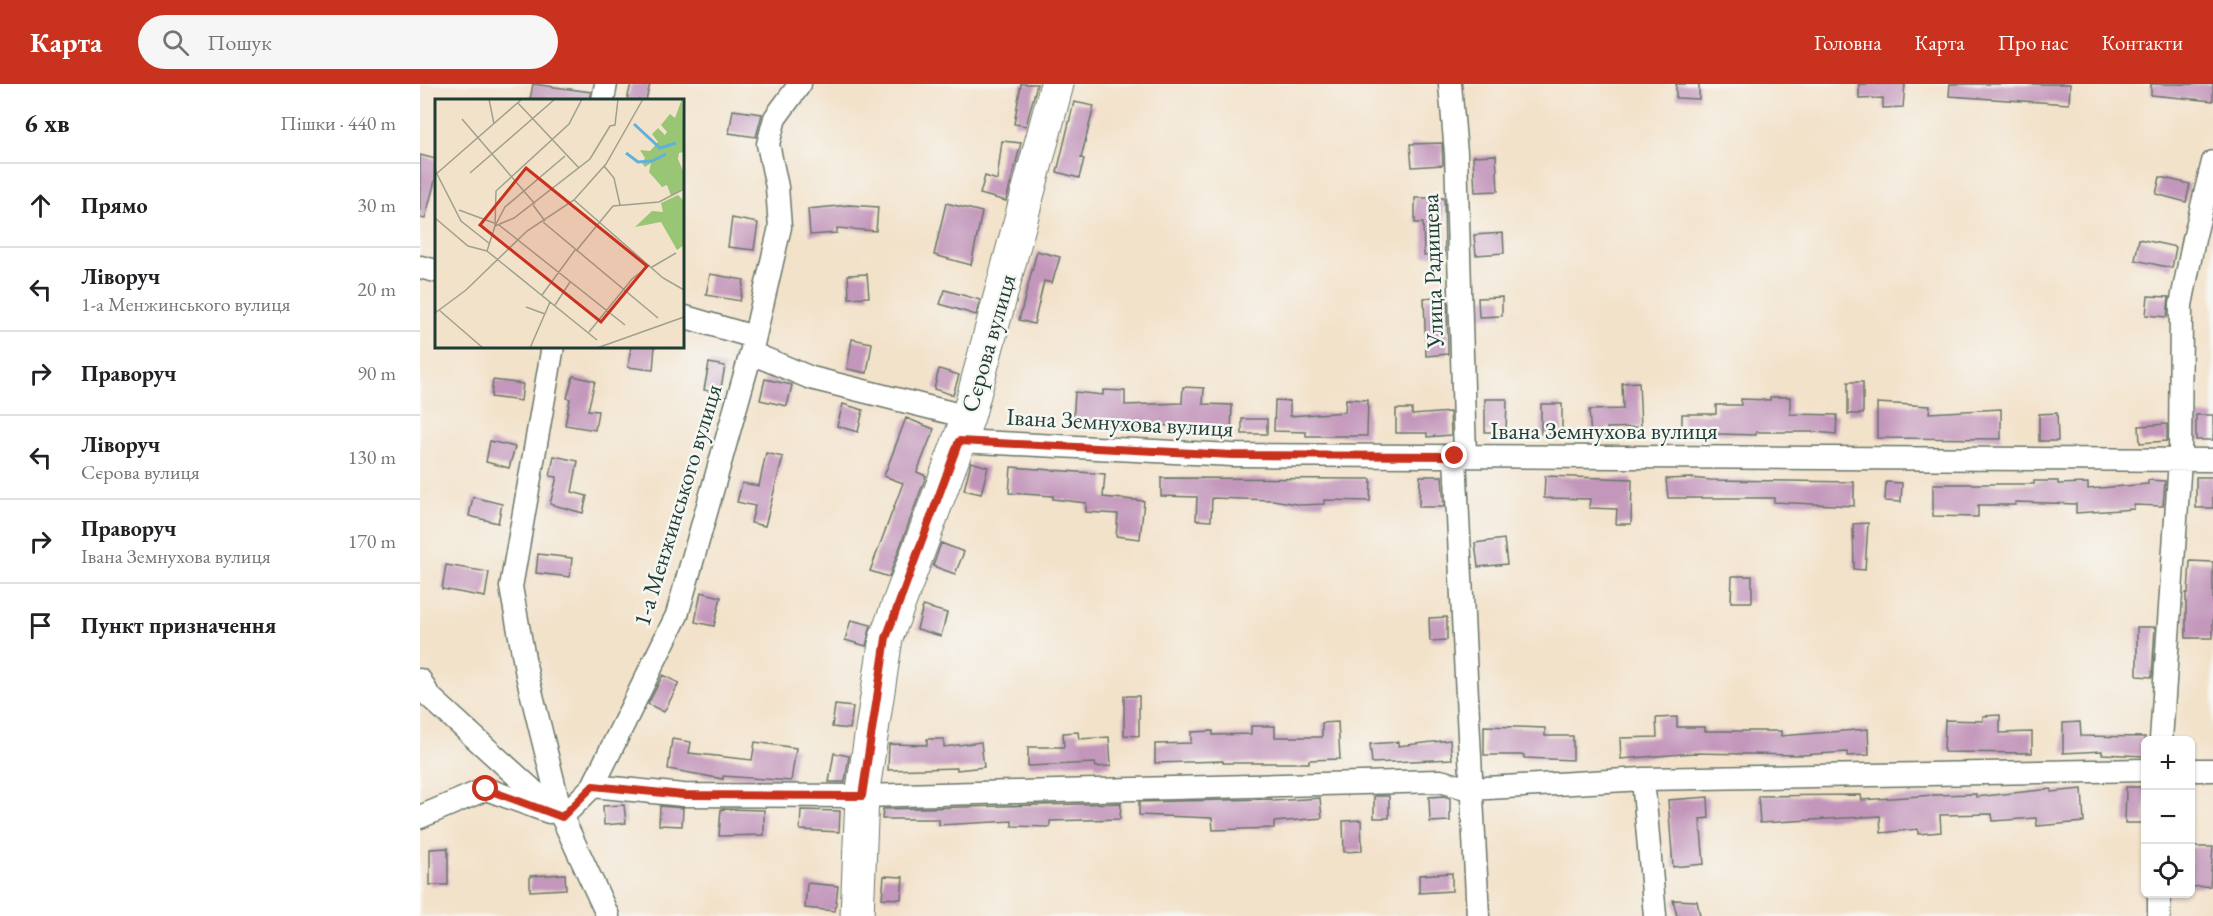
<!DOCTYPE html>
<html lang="uk">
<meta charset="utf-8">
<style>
body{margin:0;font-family:"EB Garamond",serif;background:#f6f6f6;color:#202124}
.controls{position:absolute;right:18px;bottom:18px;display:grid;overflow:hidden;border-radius:9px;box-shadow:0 2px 4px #0004}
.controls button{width:54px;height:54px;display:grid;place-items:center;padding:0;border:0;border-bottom:2px solid #e0e0e0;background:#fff;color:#202124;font:30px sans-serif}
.stop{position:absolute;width:18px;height:18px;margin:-14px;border:4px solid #c8321e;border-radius:50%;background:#fff}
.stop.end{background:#c8321e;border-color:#fff;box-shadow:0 2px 6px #0008}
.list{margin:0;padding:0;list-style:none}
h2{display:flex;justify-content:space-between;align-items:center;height:78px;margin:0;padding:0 24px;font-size:26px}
h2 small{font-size:20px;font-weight:400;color:#757577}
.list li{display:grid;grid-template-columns:39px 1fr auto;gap:18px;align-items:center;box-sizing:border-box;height:84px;padding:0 24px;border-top:2px solid #e0e0e0}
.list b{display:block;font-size:22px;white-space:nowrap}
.list p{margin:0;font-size:20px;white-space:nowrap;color:#757577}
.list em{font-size:20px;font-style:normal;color:#757577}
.icon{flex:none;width:33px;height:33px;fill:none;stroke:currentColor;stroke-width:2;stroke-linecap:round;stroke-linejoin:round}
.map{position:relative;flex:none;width:1793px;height:832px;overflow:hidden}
header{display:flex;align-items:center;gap:36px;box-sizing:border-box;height:84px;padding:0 30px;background:#c8321e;color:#fff}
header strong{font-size:28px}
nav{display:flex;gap:33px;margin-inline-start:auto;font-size:21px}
.search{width:420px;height:54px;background:#f6f6f6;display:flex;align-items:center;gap:15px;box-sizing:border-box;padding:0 21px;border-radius:33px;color:#757577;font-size:22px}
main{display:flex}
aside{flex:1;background:#fff}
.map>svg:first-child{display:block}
</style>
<header>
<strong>Карта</strong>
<div class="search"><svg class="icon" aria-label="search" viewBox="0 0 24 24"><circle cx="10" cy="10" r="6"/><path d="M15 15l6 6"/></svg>Пошук</div>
<nav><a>Головна</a><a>Карта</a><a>Про нас</a><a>Контакти</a></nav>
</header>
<main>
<aside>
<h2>6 хв<small>Пішки · 440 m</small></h2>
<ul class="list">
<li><svg class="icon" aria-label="ahead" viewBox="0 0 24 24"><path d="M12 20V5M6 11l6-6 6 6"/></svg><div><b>Прямо</b></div><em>30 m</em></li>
<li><svg class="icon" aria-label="left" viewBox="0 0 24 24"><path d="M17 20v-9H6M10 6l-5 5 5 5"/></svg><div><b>Ліворуч</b><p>1-а Менжинського вулиця</p></div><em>20 m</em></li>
<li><svg class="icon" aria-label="right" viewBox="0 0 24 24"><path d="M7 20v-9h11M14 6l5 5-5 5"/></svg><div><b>Праворуч</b></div><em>90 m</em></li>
<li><svg class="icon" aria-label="left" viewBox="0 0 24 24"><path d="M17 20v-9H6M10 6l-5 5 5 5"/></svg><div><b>Ліворуч</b><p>Сєрова вулиця</p></div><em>130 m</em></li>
<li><svg class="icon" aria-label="right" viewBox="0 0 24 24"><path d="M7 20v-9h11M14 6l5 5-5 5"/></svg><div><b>Праворуч</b><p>Івана Земнухова вулиця</p></div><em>170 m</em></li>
<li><svg class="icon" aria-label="arrive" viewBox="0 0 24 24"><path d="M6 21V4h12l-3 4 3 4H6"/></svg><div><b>Пункт призначення</b></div></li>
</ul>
</aside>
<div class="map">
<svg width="1793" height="832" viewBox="0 0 1793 832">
<rect width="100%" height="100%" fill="#f6f6f2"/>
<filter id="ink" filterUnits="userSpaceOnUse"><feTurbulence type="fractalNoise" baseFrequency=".0167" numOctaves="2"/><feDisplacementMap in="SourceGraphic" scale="12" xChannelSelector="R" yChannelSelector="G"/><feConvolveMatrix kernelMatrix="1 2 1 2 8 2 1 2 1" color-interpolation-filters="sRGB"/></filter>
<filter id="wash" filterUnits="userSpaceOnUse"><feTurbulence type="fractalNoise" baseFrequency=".008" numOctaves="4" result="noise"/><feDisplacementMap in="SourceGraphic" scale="24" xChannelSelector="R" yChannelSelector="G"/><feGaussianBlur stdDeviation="1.35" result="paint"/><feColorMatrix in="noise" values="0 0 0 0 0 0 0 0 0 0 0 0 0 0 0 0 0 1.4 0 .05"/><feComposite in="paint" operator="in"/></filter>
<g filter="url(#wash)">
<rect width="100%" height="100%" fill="#f3e2ca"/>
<g id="blocks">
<!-- building -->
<path fill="#c396bb" d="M 113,0 L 171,8 L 170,16 L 110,16 Z
M 211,0 L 230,0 L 226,16 L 207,16 Z
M 601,0 L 617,0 L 606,42 L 594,40 Z
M 1256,0 L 1279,0 L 1279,15 L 1256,14 Z
M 1439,0 L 1485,0 L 1483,23 L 1463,24 L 1463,14 L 1439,15 Z
M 1530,0 L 1650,0 L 1649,20 L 1529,12 Z
M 1731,0 L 1793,0 L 1793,17 L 1731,11 Z
M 654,18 L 674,22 L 661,74 L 664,75 L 659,94 L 637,88 Z
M 313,26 L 342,30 L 336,53 L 309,49 Z
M 582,57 L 601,59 L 586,117 L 560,110 L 565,92 L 577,96 Z
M 1022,59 L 1023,81 L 992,83 L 990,60 Z
M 0,71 L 16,75 L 16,93 L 5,135 L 0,134 Z
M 1076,71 L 1078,107 L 1055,108 L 1053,72 Z
M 1740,93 L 1770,100 L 1766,118 L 1736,110 Z
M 995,114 L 1024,114 L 1025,171 L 1004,172 L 1003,139 L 995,139 Z
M 526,119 L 562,128 L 551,181 L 514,171 Z
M 429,121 L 458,123 L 456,147 L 417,144 L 417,149 L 390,151 L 388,125 Z
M 312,134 L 338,139 L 334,166 L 308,163 Z
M 1083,149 L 1084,169 L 1056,171 L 1054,151 Z
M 1719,155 L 1756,163 L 1752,184 L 1715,176 Z
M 617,167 L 640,173 L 632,199 L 624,197 L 614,240 L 599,236 Z
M 290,190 L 324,196 L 320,217 L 286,211 Z
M 447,190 L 449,213 L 429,214 L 428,191 Z
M 525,206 L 560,216 L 556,231 L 520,220 Z
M 1027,212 L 1028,270 L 1006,272 L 1004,214 Z
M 1728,212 L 1749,213 L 1747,233 L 1726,231 Z
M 1082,213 L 1082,232 L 1059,233 L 1058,214 Z
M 432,255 L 452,259 L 447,289 L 427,285 Z
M 211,262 L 235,262 L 233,286 L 208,283 Z
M 289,279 L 305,282 L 300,309 L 284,306 Z
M 519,285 L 539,291 L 533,311 L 514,305 Z
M 153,292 L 175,297 L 168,326 L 178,327 L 175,346 L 145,341 L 150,315 L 147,314 Z
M 345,295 L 372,301 L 367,322 L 340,316 Z
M 73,296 L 103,300 L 101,317 L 71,313 Z
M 1219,298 L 1221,343 L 1187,344 L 1187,351 L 1171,352 L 1169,326 L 1203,325 L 1202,299 Z
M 1428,298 L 1443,298 L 1443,330 L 1428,330 Z
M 763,303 L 784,304 L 783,320 L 812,321 L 811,349 L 761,346 L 761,341 L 714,343 L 653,339 L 655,308 L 683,311 L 683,306 L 705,307 L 705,321 L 762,319 Z
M 1350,313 L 1370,313 L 1370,330 L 1417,331 L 1416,350 L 1394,348 L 1336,348 L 1336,351 L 1262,349 L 1262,330 L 1296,330 L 1296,321 L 1321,321 L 1321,315 L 1350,316 Z
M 926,315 L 948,316 L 947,352 L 886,352 L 886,348 L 854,347 L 855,316 L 870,317 L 870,332 L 925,328 Z
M 1065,315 L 1087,315 L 1086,348 L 1065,348 Z
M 1457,319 L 1510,322 L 1509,329 L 1581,325 L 1581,355 L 1457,354 Z
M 423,320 L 443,326 L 438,348 L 417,342 Z
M 1121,320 L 1142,320 L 1142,350 L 1121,350 Z
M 976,325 L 992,325 L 992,331 L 1030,328 L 1031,351 L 1007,353 L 1007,349 L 976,349 Z
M 1637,329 L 1638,357 L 1619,357 L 1619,330 Z
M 1776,331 L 1793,331 L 1793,356 L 1776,356 Z
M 486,334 L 514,345 L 497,388 L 506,392 L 469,493 L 450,487 L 483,399 L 464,392 Z
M 822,335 L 847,335 L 847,350 L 822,350 Z
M 1747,340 L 1747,357 L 1720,359 L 1719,342 Z
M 70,357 L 95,363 L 89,384 L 66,378 Z
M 346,369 L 363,373 L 345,442 L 331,439 L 335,422 L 317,418 L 322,399 L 339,402 Z
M 134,372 L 158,377 L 152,408 L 167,412 L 163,429 L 130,420 L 137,393 L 130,392 Z
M 551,378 L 568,383 L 561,410 L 544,406 Z
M 591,383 L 685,390 L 683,413 L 724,417 L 720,455 L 696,452 L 698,430 L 666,428 L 666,419 L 633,415 L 633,412 L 589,409 Z
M 1000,392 L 1022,392 L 1024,423 L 999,423 Z
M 1125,392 L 1212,395 L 1211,440 L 1196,440 L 1197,425 L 1169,424 L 1170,415 L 1124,414 Z
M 1776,393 L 1793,393 L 1793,424 L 1776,424 Z
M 741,394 L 951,395 L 950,417 L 904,416 L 904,420 L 882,421 L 853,416 L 792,414 L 791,437 L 776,436 L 777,413 L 741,412 Z
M 1271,394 L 1290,396 L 1434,398 L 1434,422 L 1354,418 L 1354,414 L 1248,414 L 1246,395 Z
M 1728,396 L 1745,397 L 1743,422 L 1714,421 L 1714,425 L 1656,429 L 1656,420 L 1595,418 L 1595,421 L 1558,421 L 1558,433 L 1513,432 L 1513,400 L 1614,400 L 1614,397 L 1638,397 L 1638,400 L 1668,399 L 1668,405 L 1728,400 Z
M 1466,398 L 1482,399 L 1481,418 L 1465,417 Z
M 53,413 L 82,420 L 78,439 L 49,432 Z
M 1448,439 L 1445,486 L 1434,485 L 1433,440 Z
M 1084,455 L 1087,480 L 1058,483 L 1055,459 Z
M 521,459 L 544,468 L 535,490 L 513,482 Z
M 118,470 L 152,474 L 150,493 L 116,489 Z
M 1770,477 L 1793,478 L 1793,554 L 1766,554 L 1766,509 L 1768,509 Z
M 26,481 L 69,488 L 65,513 L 22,505 Z
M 1312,492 L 1332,492 L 1332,518 L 1311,518 Z
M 281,508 L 301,513 L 294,542 L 275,538 Z
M 503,522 L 527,529 L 521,552 L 497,545 Z
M 1027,533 L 1027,556 L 1010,557 L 1009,534 Z
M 431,536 L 451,541 L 446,562 L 425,556 Z
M 1717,543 L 1735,543 L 1732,593 L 1717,592 Z
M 243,591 L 259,599 L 244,628 L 228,620 Z
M 704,612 L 719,612 L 719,652 L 704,651 Z
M 415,621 L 433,623 L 430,645 L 412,643 Z
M 1580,631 L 1580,649 L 1612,648 L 1612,669 L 1524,668 L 1525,636 L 1563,637 L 1563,632 Z
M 1257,633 L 1257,643 L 1285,643 L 1285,647 L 1361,647 L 1361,652 L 1448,645 L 1449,671 L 1427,672 L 1427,668 L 1382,671 L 1274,669 L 1201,675 L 1200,654 L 1237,653 L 1236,634 Z
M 918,638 L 920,675 L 889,676 L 889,679 L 803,679 L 803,677 L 735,679 L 735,660 L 771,659 L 771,648 L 793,647 L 793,651 L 831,650 L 831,642 L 855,642 L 855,653 L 902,653 L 902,639 Z
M 1660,638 L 1661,652 L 1725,653 L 1725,672 L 1682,670 L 1682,667 L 1643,669 L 1643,639 Z
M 1064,642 L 1125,644 L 1125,652 L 1153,652 L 1153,676 L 1104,674 L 1104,671 L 1064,671 Z
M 658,648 L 659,655 L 689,653 L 691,682 L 676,683 L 675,679 L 608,682 L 608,663 L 644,663 L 643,649 Z
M 252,655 L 271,658 L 269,669 L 332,676 L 335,658 L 376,664 L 371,697 L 303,692 L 303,695 L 248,685 Z
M 507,655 L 524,655 L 524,663 L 561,658 L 564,683 L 537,686 L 537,684 L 468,686 L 469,660 L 507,661 Z
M 1030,656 L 1032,675 L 952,679 L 950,660 L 978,658 L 978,662 Z
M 414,669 L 429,672 L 425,698 L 409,698 Z
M 1706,703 L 1725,703 L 1725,739 L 1705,739 Z
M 1631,705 L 1631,708 L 1662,705 L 1664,738 L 1617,742 L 1616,734 L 1573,737 L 1572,730 L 1520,731 L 1521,748 L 1498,750 L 1498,745 L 1461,749 L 1460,732 L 1340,739 L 1338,712 L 1441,711 L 1442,716 L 1515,711 L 1556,710 L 1556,713 Z
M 954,712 L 969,712 L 969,734 L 954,734 Z
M 1024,712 L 1030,714 L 1030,737 L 1010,738 L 1009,713 Z
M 1288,713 L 1289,734 L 1280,735 L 1284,780 L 1253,783 L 1248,716 Z
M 900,714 L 902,734 L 854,738 L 854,744 L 793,746 L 792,734 L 719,731 L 719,718 L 852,715 L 853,717 Z
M 701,719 L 700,735 L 630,737 L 630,743 L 592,742 L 592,737 L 519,741 L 519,735 L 462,735 L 463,725 Z
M 204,721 L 206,739 L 184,741 L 183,722 Z
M 240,722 L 263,724 L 262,742 L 239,741 Z
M 301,725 L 344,726 L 344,751 L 299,752 Z
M 381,726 L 420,727 L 419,748 L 380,746 Z
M 941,736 L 942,767 L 924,768 L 923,737 Z
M 1770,763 L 1793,763 L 1790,802 L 1770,803 Z
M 28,764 L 28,801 L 10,801 L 10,765 Z
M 1032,789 L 1032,807 L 999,809 L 999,791 Z
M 145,790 L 146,805 L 110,807 L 110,792 Z
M 464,792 L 483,793 L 481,815 L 462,814 Z
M 387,799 L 418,802 L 415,827 L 385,824 Z
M 1253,816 L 1277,817 L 1280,832 L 1257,832 Z"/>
</g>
</g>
<g filter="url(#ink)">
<use href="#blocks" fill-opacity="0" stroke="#697768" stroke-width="1.5"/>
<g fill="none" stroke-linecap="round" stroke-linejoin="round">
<!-- street casing -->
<g stroke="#697768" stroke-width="25">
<path id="street" d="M 1030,0 L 1036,69 L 1045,372
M 183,16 L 186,0
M 0,183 L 16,187
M 262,232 L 334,253
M 133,262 L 91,503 L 107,591 L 142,733
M 331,269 L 391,294 L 548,333
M 539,357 L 812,371 L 1793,376
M 1035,373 L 1058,832
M 0,596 L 9,612 L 142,733
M 1741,656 L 1760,376 L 1761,221 L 1774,155 L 1793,78
M 1770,686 L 1793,686
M 1223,695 L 1235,832
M 173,702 L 263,711 L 442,712 L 1020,697 L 1050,705 L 1223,695 L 1726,686
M 0,733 L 66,705 L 129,728
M 1739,810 L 1739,832
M 188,832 L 142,733 L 173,702 L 257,531 L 331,269 L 360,143 L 357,103 L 348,60 L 355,34 L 380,0"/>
</g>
<!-- secondary casing -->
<g stroke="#697768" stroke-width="35">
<path id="secondary" d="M 437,832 L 442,712 L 466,554 L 548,333 L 637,0"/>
</g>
<!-- street -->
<use href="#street" stroke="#fff" stroke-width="22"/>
<!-- secondary -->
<use href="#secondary" stroke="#fff" stroke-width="33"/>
</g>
</g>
<g fill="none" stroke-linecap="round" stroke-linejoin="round" filter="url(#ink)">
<!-- route -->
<path stroke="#c8321e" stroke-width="8" d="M 66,705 L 142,733 L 173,702 L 263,711 L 442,712 L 466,554 L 539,357 L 812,371 L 1035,372"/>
</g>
<g text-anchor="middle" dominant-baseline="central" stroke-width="5" stroke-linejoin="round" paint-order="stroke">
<!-- street labels -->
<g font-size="24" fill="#1f3d34" stroke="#f6f6f2">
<text transform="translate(1012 187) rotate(-92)">Улица Радищева</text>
<text transform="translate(568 259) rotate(-74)">Сєрова вулиця</text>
<text transform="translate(700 338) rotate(3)">Івана Земнухова вулиця</text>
<text x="1184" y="346">Івана Земнухова вулиця</text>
<text transform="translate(257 421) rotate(-73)">1-а Менжинського вулиця</text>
</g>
</g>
<!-- overview -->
<g transform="translate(15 15)">
<rect width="249" height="249" fill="#f3e2ca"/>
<path d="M 247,0 L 249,53 L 244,54 L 243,60 L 249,74 L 249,89 L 236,97 L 232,86 L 227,88 L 214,73 L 216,64 L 210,68 L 207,64 L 210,59 L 205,51 L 215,52 L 223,43 L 217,35 L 223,29 L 230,36 L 232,33 L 226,26 L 235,15 L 240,19 ZM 243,96 L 249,102 L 249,146 L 242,151 L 226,123 L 200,128 L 217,112 L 228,113 L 226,104 Z" fill="#99c675"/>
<path fill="none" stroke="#60b1db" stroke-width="3" d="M 199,25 L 225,49 L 241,44M 191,54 L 203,63 L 217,62 L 231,55"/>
<path fill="none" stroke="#9ea08e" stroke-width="1.5" d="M 54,0 L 59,25M 83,4 L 144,69M 27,20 L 100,105M 169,67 L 179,79 L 185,106M 0,71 L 26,122 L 55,145M 35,74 L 120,0M 0,76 L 87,0M 139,101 L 228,179 L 249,191M 98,106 L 110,122M 24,111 L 59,124M 0,119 L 33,147 L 52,152M 108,123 L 223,219M 64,126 L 190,226M 60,127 L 61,92 L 134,25 L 147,0M 60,127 L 70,108 L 130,57M 141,152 L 178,107 L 224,103 L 249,90M 217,168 L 241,154M 107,196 L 140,151M 120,206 L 135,183M 91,208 L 110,215M 4,211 L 48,249M 0,214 L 31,191 L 92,132 L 139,101 L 171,65 L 208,0M 154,233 L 197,180 L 215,166M 162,241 L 52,152 L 60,127 L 79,119 L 155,60 L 175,27 L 180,26 L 183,0M 95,249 L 115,203M 162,249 L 249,218"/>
<path fill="#c8321e" fill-opacity="0.15" stroke="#c8321e" stroke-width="3" d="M 91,69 L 212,167 L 166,223 L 45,126 Z"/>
<rect width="249" height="249" fill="none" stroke="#1f3d34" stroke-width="3"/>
</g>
</svg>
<div class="controls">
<button>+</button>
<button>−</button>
<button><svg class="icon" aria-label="locate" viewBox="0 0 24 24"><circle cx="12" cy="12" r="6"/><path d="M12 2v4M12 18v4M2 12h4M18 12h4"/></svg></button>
</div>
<div class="stop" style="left:66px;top:705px"></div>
<div class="stop end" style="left:1035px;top:372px"></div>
</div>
</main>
